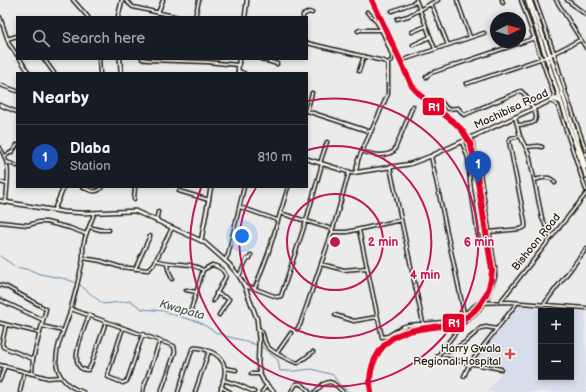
<!DOCTYPE html>
<meta charset="utf-8">
<style>
body{margin:0;font-family:"Balsamiq Sans",sans-serif;background:#242831;color:#f1f3f6}
.controls{position:absolute;right:12px;bottom:12px;display:grid;overflow:hidden;border-radius:0px;box-shadow:0 2px 6px #0003}
.controls button{width:36px;height:36px;display:grid;place-items:center;padding:0;border:0;border-bottom:1px solid #363941;background:#171b24;color:#f1f3f6;font:20px sans-serif}
.compass{position:absolute;left:490px;top:12px;width:36px;height:36px;border-radius:50%;background:#171b24;box-shadow:0 2px 6px #0003;rotate:85deg}
.you{position:absolute;left:242px;top:236px;width:14px;height:14px;margin:-10px;border:3px solid #fff;border-radius:50%;background:#1a73e8;box-shadow:0 0 0 6px #1a73e833}
.badge{display:grid;place-items:center;width:26px;height:26px;border-radius:50%;background:#d1495b;color:#fff;font-size:13px;font-weight:700}
.pin{position:absolute;translate:-50% -33px;filter:drop-shadow(0 1px 2px #0008)}
.pin::after{content:'';position:absolute;top:21px;width:14px;height:12px;background:inherit;clip-path:polygon(0 0,100% 0,50% 100%)}
.list{margin:0;padding:0;list-style:none}
h2{display:flex;justify-content:space-between;align-items:center;height:52px;margin:0;padding:0 16px;font-size:17px}
h2 small{font-size:13px;font-weight:400;color:#9ea1a6}
.list li{display:grid;grid-template-columns:26px 1fr auto;gap:12px;align-items:center;box-sizing:border-box;height:64px;padding:0 16px;border-top:1px solid #363941}
.list b{display:block;font-size:15px;white-space:nowrap}
.list p{margin:0;font-size:13px;white-space:nowrap;color:#9ea1a6}
.list em{font-size:13px;font-style:normal;color:#9ea1a6}
.icon{flex:none;width:22px;height:22px;fill:none;stroke:currentColor;stroke-width:2;stroke-linecap:round;stroke-linejoin:round}
.map{position:relative;flex:none;width:586px;height:392px;overflow:hidden}
.search{position:absolute;background:#171b24;box-shadow:0 2px 6px #0003;left:16px;top:16px;width:292px;height:44px;display:flex;align-items:center;gap:10px;box-sizing:border-box;padding:0 14px;border-radius:0px;color:#9ea1a6;font-size:15px}
.panel{position:absolute;background:#171b24;box-shadow:0 2px 6px #0003;left:16px;top:72px;width:292px;height:116px;border-radius:0px}
.map>svg:first-child{display:block}
</style>
<div class="map">
<svg width="586" height="392" viewBox="0 0 586 392">
<rect width="100%" height="100%" fill="#ebebec"/>
<filter id="ink" filterUnits="userSpaceOnUse"><feTurbulence type="fractalNoise" baseFrequency=".025" numOctaves="2"/><feDisplacementMap in="SourceGraphic" scale="8" xChannelSelector="R" yChannelSelector="G"/><feConvolveMatrix kernelMatrix="1 2 1 2 8 2 1 2 1" color-interpolation-filters="sRGB"/></filter>
<g filter="url(#ink)">
<!-- built -->
<path fill="#d8ddeb" fill-rule="evenodd" d="M 518,305 L 586,310 L 584,345 L 586,346 L 586,392 L 487,392 L 504,369 L 472,363 ZM 541,311 L 571,311 L 571,377 L 541,377 Z"/>
<g fill="none" stroke-linecap="round" stroke-linejoin="round">
<!-- stream -->
<path stroke="#65869e" stroke-width="1" d="M 0,256 L 16,267 L 30,270 L 40,274 L 66,279 L 79,284 L 103,304 L 131,301 L 142,309 L 164,311 L 174,315 L 199,322 L 217,333 L 229,337 L 246,341 L 262,347 L 278,360 L 280,371 L 294,371 L 312,369 L 333,375 L 339,384 L 349,392"/>
<!-- minor casing -->
<g stroke="#1c1c1c" stroke-width="5">
<path id="minor" d="M 73,0 L 88,17
M 125,0 L 133,7 L 178,17
M 416,0 L 435,49
M 457,0 L 470,37
M 502,0 L 503,3
M 521,0 L 555,98
M 535,0 L 554,53 L 566,94 L 586,150
M 556,0 L 586,48
M 567,0 L 586,15
M 431,3 L 448,45
M 392,11 L 416,2
M 367,12 C 380,21 386,41 392,55 L 392,60 L 388,63
M 158,13 L 163,0
M 0,17 L 9,44 L 17,55
M 195,17 L 199,0
M 303,17 L 303,15 L 309,12 L 312,13
M 397,19 L 408,16 L 438,0
M 358,31 L 360,30 L 380,30
M 412,32 L 426,26
M 7,39 L 17,36
M 307,43 L 383,61 L 388,63 L 388,94 L 358,160 L 356,172
M 413,45 L 430,37
M 20,59 L 29,73
M 44,59 L 54,73
M 99,59 L 100,73
M 142,59 L 148,60 L 207,62 L 238,65
M 261,59 L 277,64
M 406,59 L 484,33
M 238,71 L 244,73
M 359,71 L 364,56
M 426,77 L 431,73 L 443,69 L 535,38
M 466,84 L 546,57 L 580,40
M 0,85 L 17,91
M 441,101 L 447,109 L 458,108 L 464,115 L 521,91 C 526,95 541,116 534,122 C 530,125 523,124 518,125
M 549,101 L 555,103 L 558,106 L 586,190
M 0,105 L 17,112
M 307,111 L 371,132
M 307,111 L 312,93
M 515,117 L 520,136 L 529,154 L 542,218 L 551,237
M 471,137 L 479,167 L 495,268 L 495,277 L 486,301 L 478,311 L 462,324 L 437,357 L 501,369
M 462,142 L 468,158 L 470,182 L 479,242
M 526,147 L 538,146 L 542,147
M 0,148 C 12,167 7,180 6,202
M 362,151 C 372,155 385,157 394,151 L 413,106
M 5,156 L 12,152 L 17,145
M 431,156 L 464,313
M 7,162 L 17,166
M 320,163 L 327,142
M 390,167 L 423,323
M 534,180 C 543,178 550,175 555,183
M 0,182 L 7,184
M 82,187 C 90,190 96,195 102,187
M 179,191 L 209,200
M 134,199 L 135,187
M 240,207 L 277,220
M 280,213 L 332,229
M 156,221 L 158,212
M 0,222 L 28,225 L 39,222 L 46,222 L 70,228 L 86,234
M 89,227 L 101,230 L 109,230
M 359,230 L 382,337 L 388,336 L 402,327 L 408,325 L 444,322 L 454,319 L 467,312 L 478,303 L 509,302 L 586,308
M 332,232 L 347,232 L 401,220
M 489,232 L 520,229 L 525,227 L 525,222 L 509,141 L 511,138 L 520,136
M 83,258 L 101,261 L 120,267 L 148,270 L 154,264 L 172,228
M 156,260 C 172,266 189,261 203,270 L 212,265 C 218,266 224,270 226,276 L 213,301
M 225,260 L 228,255 L 244,187
M 167,263 L 168,269 L 172,279
M 321,264 L 344,270 L 367,268
M 135,269 L 150,236
M 239,276 L 247,259 L 250,258 L 251,255
M 0,285 L 7,287 L 46,309 L 33,359 L 32,374
M 245,287 L 253,288 L 277,297 L 281,296 L 306,221 L 322,164
M 255,288 L 268,254 L 288,187
M 186,290 L 196,292
M 216,293 L 229,299 L 219,315
M 0,300 L 43,320
M 500,302 L 586,194
M 544,304 L 586,249
M 71,309 L 174,346 L 175,352 L 161,392
M 190,313 L 203,270
M 89,315 C 85,328 64,370 88,370 L 91,365 L 106,322
M 335,315 L 354,321 L 377,317
M 0,323 L 40,333
M 6,325 L 2,343 L 3,347 L 33,359
M 42,326 L 63,331
M 123,328 L 108,374 L 108,377 L 123,383 L 127,381 L 143,334
M 258,328 C 266,334 262,337 266,344 C 269,351 290,361 298,363 L 313,352
M 297,329 L 300,325 L 332,232 L 349,172
M 442,350 L 451,351 L 465,342 L 481,328 L 486,327 L 497,329
M 277,353 L 291,333
M 0,365 L 48,378 L 61,377
M 225,368 L 236,370
M 251,374 L 260,374
M 464,376 L 470,363 L 517,303
M 0,380 L 5,366
M 223,380 L 239,385 L 254,392
M 221,387 L 230,392
M 20,392 L 24,372
M 83,392 C 71,388 60,380 57,367 C 53,349 67,326 71,308 C 75,294 79,278 82,264 C 84,257 82,250 84,242 C 86,232 91,223 94,214
M 143,392 L 144,386 L 160,341
M 178,392 L 192,350 L 194,348 C 199,347 204,349 209,351 C 230,359 226,375 220,392
M 195,392 L 209,351
M 262,392 L 267,385
M 291,392 L 296,384 C 302,382 306,388 309,392
M 315,392 L 323,384 L 329,382 L 333,383 L 343,392"/>
</g>
<!-- tertiary casing -->
<g stroke="#1c1c1c" stroke-width="5.5">
<path id="tertiary" d="M 118,17 L 122,0
M 245,17 L 247,0
M 120,59 L 121,73
M 238,73 L 239,59
M 307,159 L 352,173 L 410,164 L 431,156 L 563,95
M 0,201 L 64,212 L 84,213 L 135,211 L 204,242 L 229,264 L 239,276 L 245,287 L 257,319 L 259,341 L 258,364 L 260,374 L 264,382 L 274,392
M 54,210 L 64,187
M 201,241 L 211,187"/>
</g>
<!-- secondary casing -->
<g stroke="#1c1c1c" stroke-width="6">
<path id="secondary" d="M 527,0 L 586,176
M 530,0 L 550,55 L 586,167
M 553,99 L 561,102"/>
</g>
<!-- minor -->
<use href="#minor" stroke="#fbf7ec" stroke-width="2"/>
<!-- tertiary -->
<use href="#tertiary" stroke="#fbf7ec" stroke-width="2.5"/>
<!-- secondary -->
<use href="#secondary" stroke="#fbf7ec" stroke-width="3"/>
<!-- rail-1 casing -->
<g stroke="#fbf7ec" stroke-width="9">
<path id="rail-1" d="M 371,392 C 369,381 370,370 375,359 C 391,325 421,331 451,324 C 476,317 491,295 492,270 L 474,157 L 470,143 L 462,130 L 455,123 L 424,99 L 412,86 L 372,0"/>
</g>
<!-- rail-1 -->
<use href="#rail-1" stroke="#e4002b" stroke-width="6"/>
</g>
</g>
<!-- distance rings -->
<g fill="none" stroke="#c2185b" stroke-width="2">
<circle cx="335" cy="242" r="48"/>
<path d="M308 150A96 96 0 1 1 256 188"/>
<path d="M308 101A144 144 0 1 1 201 188"/>
</g>
<!-- markers -->
<path fill="#d1495b" stroke="#fbf7ec" stroke-width="1.5" d="M508 348h4v4h4v4h-4v4h-4v-4h-4v-4h4z"/>
<g text-anchor="middle" dominant-baseline="central" stroke-width="3" stroke-linejoin="round" paint-order="stroke">
<!-- street labels -->
<g font-size="11" fill="#1c1c1c" stroke="#fbf7ec">
<text transform="translate(511 109) rotate(-25)">Machibisa Road</text>
<text transform="translate(536 242) rotate(-51)">Bishoon Road</text>
</g>
<!-- poi labels -->
<g font-size="11" fill="#1c1c1c" stroke="#fbf7ec" text-anchor="end">
<text x="501" y="348">Harry Gwala<tspan x="501" dy="13">Regional Hospital</tspan></text>
</g>
<!-- water labels -->
<g font-size="12" font-style="italic" fill="#465a68" stroke="#fbf7ec">
<text transform="translate(182 310) rotate(16)">Kwapata</text>
</g>
</g>
<circle cx="335" cy="242" r="6" fill="#c2185b" stroke="#fbf7ec" stroke-width="2"/>
<g font-size="12" text-anchor="middle" font-weight="bold" fill="#c2185b" stroke="#fbf7ec" stroke-width="3" stroke-linejoin="round" paint-order="stroke">
<text x="383" y="246">2 min</text>
<text x="479" y="246">6 min</text>
<text x="425" y="279">4 min</text>
</g>
<g stroke="#fbf7ec" stroke-width="1.5">
<rect x="422" y="97" width="23" height="19" rx="4" fill="#e4002b"/>
<rect x="442" y="313" width="23" height="20" rx="4" fill="#e4002b"/>
</g>
<g font-size="11" text-anchor="middle" font-weight="bold" fill="#fff">
<text x="434" y="111">R1</text>
<text x="454" y="327">R1</text>
</g>
</svg>
<div class="controls">
<button>+</button>
<button>−</button>
</div>
<svg class="compass" viewBox="-18 -18 36 36"><path d="M0-13l5 13h-10z" fill="#e53935"/><path d="M0 13l5-13h-10z" fill="#9ea1a6"/></svg>
<div class="you"></div>
<div class="pin badge" style="left:478px;top:184px;background:#1a4fb4">1</div>
<div class="search"><svg class="icon" aria-label="search" viewBox="0 0 24 24"><circle cx="10" cy="10" r="6"/><path d="M15 15l6 6"/></svg>Search here</div>
<section class="panel">
<h2>Nearby<small></small></h2>
<ul class="list">
<li><span class="badge" style="background:#1a4fb4">1</span><div><b>Dlaba</b><p>Station</p></div><em>810 m</em></li>
</ul>
</section>
</div>
